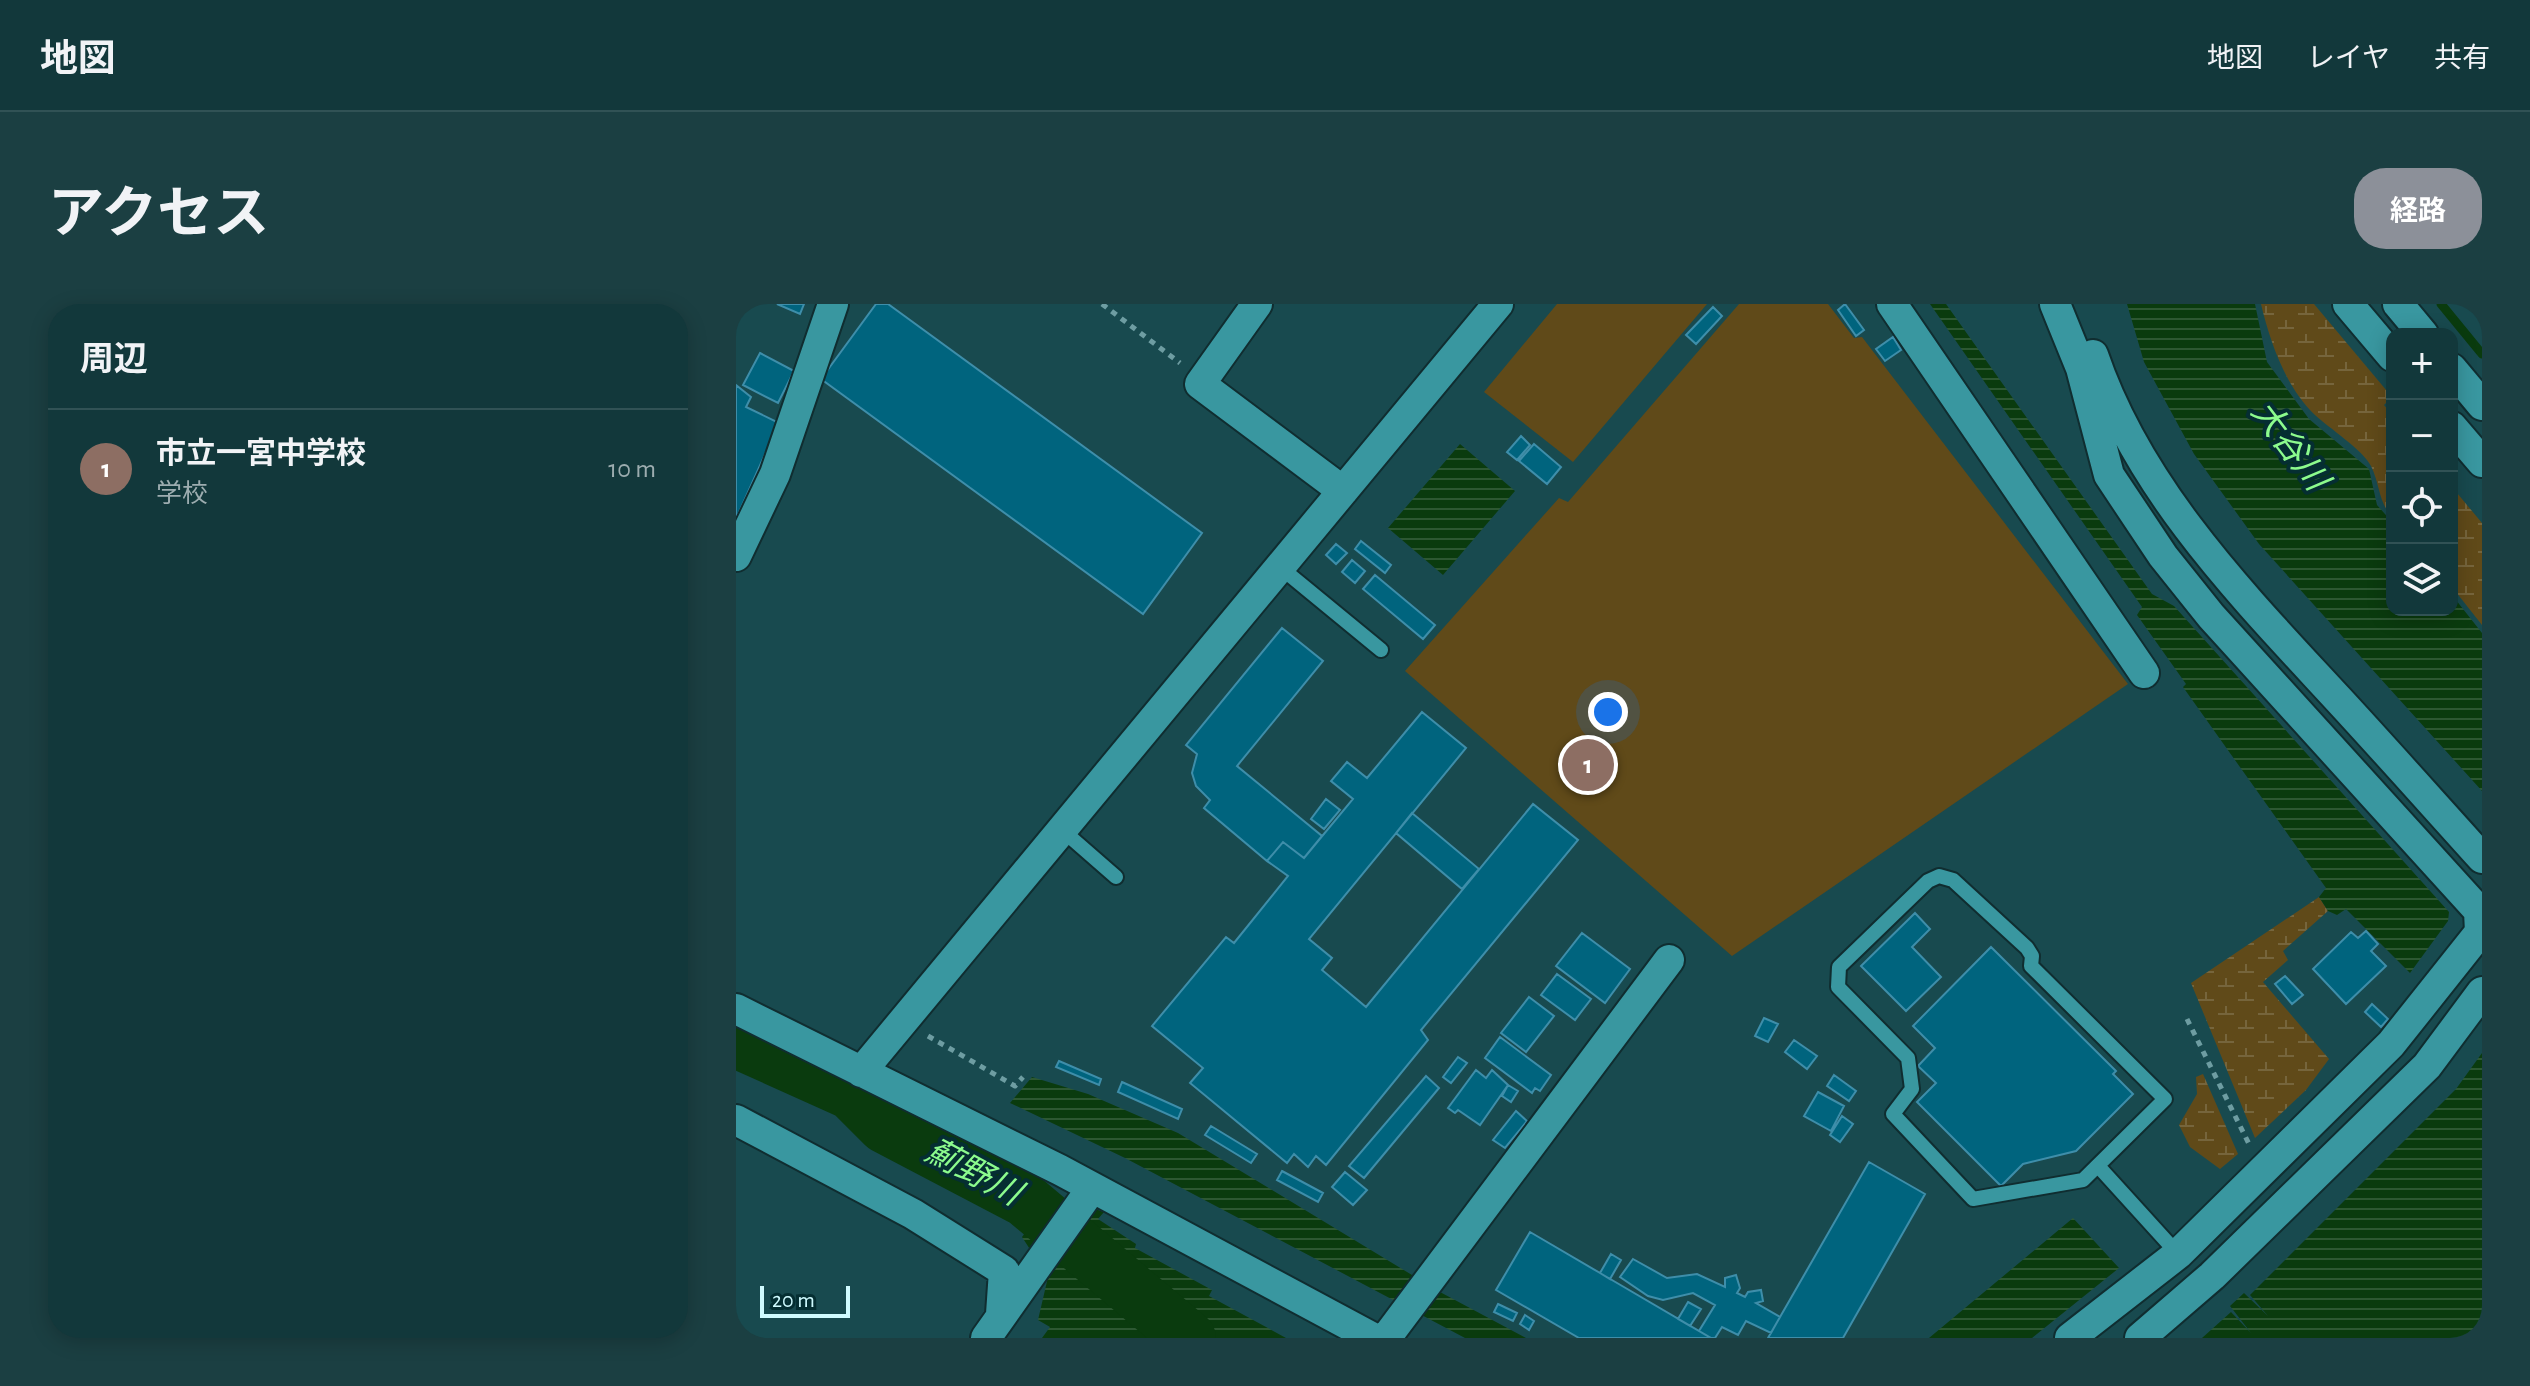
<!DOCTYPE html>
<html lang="ja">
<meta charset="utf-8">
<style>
body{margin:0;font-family:"Alegreya Sans","Noto Sans JP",sans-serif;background:#1b3f42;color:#f1f3f6}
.controls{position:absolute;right:24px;top:24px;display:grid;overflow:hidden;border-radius:16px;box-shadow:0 4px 20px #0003}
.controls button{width:72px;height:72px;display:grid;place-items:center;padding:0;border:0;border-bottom:2px solid #315255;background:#12383b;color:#f1f3f6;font:40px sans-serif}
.scale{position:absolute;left:24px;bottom:20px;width:90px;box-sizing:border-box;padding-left:8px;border:4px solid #d0fbff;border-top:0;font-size:22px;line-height:28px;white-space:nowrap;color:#d0fbff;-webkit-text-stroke:6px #052e32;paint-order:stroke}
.you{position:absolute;left:872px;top:408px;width:28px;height:28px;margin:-20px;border:6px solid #fff;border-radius:50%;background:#1a73e8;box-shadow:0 0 0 12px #1a73e833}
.badge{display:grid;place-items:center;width:52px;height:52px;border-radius:50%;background:#8c9099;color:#fff;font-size:26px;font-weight:700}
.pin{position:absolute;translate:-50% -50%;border:4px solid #fff;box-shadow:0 2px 8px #0006}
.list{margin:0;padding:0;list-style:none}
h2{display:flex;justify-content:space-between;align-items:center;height:104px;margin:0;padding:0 32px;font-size:34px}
h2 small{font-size:26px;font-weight:400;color:#9cacaf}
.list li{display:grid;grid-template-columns:52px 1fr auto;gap:24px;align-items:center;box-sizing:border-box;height:120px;padding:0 32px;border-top:2px solid #315255}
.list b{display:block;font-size:30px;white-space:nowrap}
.list p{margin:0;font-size:26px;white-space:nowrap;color:#9cacaf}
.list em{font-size:26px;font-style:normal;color:#9cacaf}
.icon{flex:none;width:44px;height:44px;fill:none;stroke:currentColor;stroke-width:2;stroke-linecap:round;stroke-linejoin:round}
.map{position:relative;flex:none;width:1746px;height:1034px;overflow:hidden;border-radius:32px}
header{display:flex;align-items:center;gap:48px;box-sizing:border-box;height:112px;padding:0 40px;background:#12383b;border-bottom:2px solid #315255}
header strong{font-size:38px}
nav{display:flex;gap:44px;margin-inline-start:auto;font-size:28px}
.intro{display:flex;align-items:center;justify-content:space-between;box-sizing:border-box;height:192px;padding:0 48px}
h1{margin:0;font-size:56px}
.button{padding:20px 36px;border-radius:32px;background:#8c9099;color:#fff;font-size:28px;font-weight:700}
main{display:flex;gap:48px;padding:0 48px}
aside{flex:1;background:#12383b;border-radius:32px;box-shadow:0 4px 20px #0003}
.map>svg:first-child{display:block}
</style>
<header>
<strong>地図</strong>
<nav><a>地図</a><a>レイヤ</a><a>共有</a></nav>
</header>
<div class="intro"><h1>アクセス</h1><a class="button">経路</a></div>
<main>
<aside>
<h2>周辺<small></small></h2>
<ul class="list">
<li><span class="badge" style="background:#8d6e63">1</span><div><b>市立一宮中学校</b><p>学校</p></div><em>10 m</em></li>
</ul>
</aside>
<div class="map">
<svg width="1746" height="1034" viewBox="0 0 1746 1034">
<defs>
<pattern id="wetland-marsh" width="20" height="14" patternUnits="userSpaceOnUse" patternTransform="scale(2)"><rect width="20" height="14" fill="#604a19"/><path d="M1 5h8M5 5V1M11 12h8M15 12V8" fill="none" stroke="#76653c"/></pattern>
<pattern id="water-rules" width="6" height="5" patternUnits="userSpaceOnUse" patternTransform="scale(2)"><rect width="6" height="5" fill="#0a3b0e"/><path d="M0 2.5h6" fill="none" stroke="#2d5832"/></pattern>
</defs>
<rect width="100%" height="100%" fill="#184a4f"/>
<!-- wetland -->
<path fill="url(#wetland-marsh)" d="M 1525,0 L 1578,0 L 1656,93 L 1648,101 L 1656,111 L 1656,213 C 1642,197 1644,180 1635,162 C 1627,146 1593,124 1579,111 C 1550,84 1534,38 1525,0 Z
M 1716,183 L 1746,219 L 1746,321 L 1716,283 Z
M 1583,593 L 1592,607 L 1547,647 L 1552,656 L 1527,678 L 1593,755 L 1570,786 L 1519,834 L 1455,679 Z
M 1467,770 L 1502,850 L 1484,865 L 1454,843 L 1443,821 L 1461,790 L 1460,773 Z"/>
<!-- pitch -->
<path fill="#604a19" d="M 821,0 L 971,0 L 837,158 L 748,88 Z
M 1003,0 L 1092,0 L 1118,34 L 1126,33 L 1392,380 L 996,652 L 669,367 L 823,194 L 832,198 Z"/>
<!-- water -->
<path fill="url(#water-rules)" d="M 1194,0 L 1210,0 L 1416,290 L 1438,302 L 1713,608 L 1712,617 L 1674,669 L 1610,605 L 1601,611 L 1592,607 L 1583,593 L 1590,584 L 1447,383 L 1450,380 L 1401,311 L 1406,303 Z
M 1391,0 L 1519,0 L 1531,58 L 1573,115 L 1633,165 L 1641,201 L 1656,218 L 1656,306 L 1716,306 L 1716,291 L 1746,329 L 1746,487 L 1523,240 L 1458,150 L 1408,58 Z
M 724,140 L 779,187 L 707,271 L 652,224 Z
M 1746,749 L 1746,1034 L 1466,1034 L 1495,1008 L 1515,1029 L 1494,1002 L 1508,989 L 1532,1012 L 1514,991 L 1720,785 Z
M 296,773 L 352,790 L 442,829 L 704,988 L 790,1034 L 729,1034 L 389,854 L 274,799 Z
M 316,891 L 368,908 L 362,915 L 400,940 L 399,944 L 476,986 L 473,992 L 550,1034 L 306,1034 L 314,1023 L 302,1016 L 312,973 L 286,933 Z
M 1337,914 L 1383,964 L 1296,1034 L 1193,1034 Z"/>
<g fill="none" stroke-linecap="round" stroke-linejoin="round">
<!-- stream -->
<path stroke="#0a3b0e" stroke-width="9" d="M 1705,0 L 1746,50"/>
<!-- river -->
<path stroke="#0a3b0e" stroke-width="54" d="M 0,737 L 115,789 L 148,822 L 289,896 L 453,1034"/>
</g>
<!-- building -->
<path fill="#00647e" stroke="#3e8eaa" stroke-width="2" d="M 41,0 L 68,0 L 64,10 Z
M 140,0 L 152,0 L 466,229 L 407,310 L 85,75 Z
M 1109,0 L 1128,26 L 1120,32 L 1102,6 Z
M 977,3 L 986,12 L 960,40 L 950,31 Z
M 1157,33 L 1165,46 L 1149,57 L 1140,45 Z
M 24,49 L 58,67 L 42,99 L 7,81 Z
M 0,81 L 15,93 L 10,103 L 43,119 L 0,215 Z
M 785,132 L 794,141 L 781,156 L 771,148 Z
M 798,140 L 825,163 L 811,180 L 783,157 Z
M 625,237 L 655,261 L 649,269 L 619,245 Z
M 600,240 L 611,249 L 600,260 L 590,251 Z
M 616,256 L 629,267 L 619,279 L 606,268 Z
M 639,271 L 699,321 L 687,335 L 627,285 Z
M 546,324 L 587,357 L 501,462 L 586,532 L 568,554 L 547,538 L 531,557 L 468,504 L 474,496 L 460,482 L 456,469 L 461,450 L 450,441 Z
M 686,408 L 730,444 L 573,635 L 596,654 L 586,666 L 630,703 L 797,500 L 842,536 L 685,726 L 692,736 L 590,861 L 580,852 L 572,863 L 558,850 L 551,859 L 454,779 L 467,764 L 416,722 L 490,633 L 498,639 L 552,572 L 531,557 L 547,538 L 568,554 L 617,495 L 595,477 L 611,458 L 631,474 Z
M 590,495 L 604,506 L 588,525 L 575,515 Z
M 676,509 L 743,565 L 726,585 L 660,529 Z
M 1179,609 L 1194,625 L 1176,643 L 1205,673 L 1170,707 L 1125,662 Z
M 1630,627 L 1642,640 L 1635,647 L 1650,662 L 1610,700 L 1577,665 L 1615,628 L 1622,634 Z
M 846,629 L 894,665 L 869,699 L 820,662 Z
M 1255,643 L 1380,767 L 1377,770 L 1397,790 L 1340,847 L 1287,860 L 1265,882 L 1181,798 L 1200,779 L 1182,762 L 1199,744 L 1177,722 Z
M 821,670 L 855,695 L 839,716 L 805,691 Z
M 1549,672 L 1567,691 L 1556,700 L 1539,680 Z
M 793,693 L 818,712 L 790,748 L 765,729 Z
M 1636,700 L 1652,715 L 1645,723 L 1629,708 Z
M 1028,714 L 1042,720 L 1032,738 L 1019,732 Z
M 764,733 L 815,771 L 804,787 L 799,784 L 796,789 L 749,754 Z
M 1058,736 L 1081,752 L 1071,765 L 1049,748 Z
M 722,753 L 731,759 L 715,779 L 707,773 Z
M 323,757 L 365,775 L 363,781 L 320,763 Z
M 740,766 L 750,774 L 756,766 L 772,781 L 744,821 L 722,806 L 719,809 L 712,804 Z
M 1098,771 L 1120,787 L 1113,797 L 1091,782 Z
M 690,772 L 703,784 L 628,874 L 613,862 Z
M 386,778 L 446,805 L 442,815 L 382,788 Z
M 772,781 L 782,787 L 775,798 L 766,792 Z
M 1082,788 L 1108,802 L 1095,827 L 1068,812 Z
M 780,807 L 791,817 L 769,844 L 757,836 Z
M 1106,812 L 1117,820 L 1104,838 L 1094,831 Z
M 475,822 L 521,850 L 515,859 L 469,831 Z
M 1133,858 L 1189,890 L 1107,1034 L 1032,1034 Z
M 546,867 L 587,889 L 582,898 L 541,876 Z
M 609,868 L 631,886 L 617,901 L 596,883 Z
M 794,928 L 864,969 L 975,1034 L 843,1034 L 760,986 Z
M 875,950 L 885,956 L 874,975 L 864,969 Z
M 897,955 L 931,974 L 961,970 L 989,983 L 989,974 L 1000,971 L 1004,984 L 1001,989 L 1009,993 L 1012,988 L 1025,986 L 1027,997 L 1020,999 L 1044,1013 L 1035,1029 L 1010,1017 L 1002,1031 L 986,1023 L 979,1034 L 975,1034 L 963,1027 L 979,1001 L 957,989 L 927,996 L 912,992 L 884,973 Z
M 952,998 L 965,1005 L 954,1022 L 942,1015 Z
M 762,1000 L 781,1009 L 777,1017 L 758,1008 Z
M 789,1011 L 798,1017 L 793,1026 L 784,1020 Z"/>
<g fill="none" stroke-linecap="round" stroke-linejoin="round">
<!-- service casing -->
<g stroke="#102d30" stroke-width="18">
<path id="service" d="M 544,263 L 645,346
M 325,525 L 380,573
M 1203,572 L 1217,576 L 1291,644 L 1296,652 L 1295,662 L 1429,795 L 1347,876 L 1237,895 L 1157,810 L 1176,785 L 1172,754 L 1102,683 L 1103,663 L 1192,577 Z
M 1363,863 L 1442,950"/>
</g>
<!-- minor casing -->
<g stroke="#102d30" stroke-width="34">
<path id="minor" d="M 521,0 L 464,80 L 607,187
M 1156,0 L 1408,369
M 1319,0 L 1345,64 L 1373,171 L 1427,252 L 1475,312 L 1743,607 L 1744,628 L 1655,740 L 1442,950 L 1334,1034
M 1612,0 L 1656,52
M 1662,0 L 1687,30
M 1357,51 C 1403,187 1508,293 1603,396 C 1651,448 1698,501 1746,554
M 1716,65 L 1746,101
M 1716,123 L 1746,158
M 0,252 L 39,170 L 97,0
M 0,705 L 324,866 L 637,1034
M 125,768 L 762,0
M 0,816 L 177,910 L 268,967 L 265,1010
M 250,1034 L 356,884
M 650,1034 L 933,656
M 1404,1034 L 1476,972 L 1691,762 L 1746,688"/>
</g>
<!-- path -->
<path stroke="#6e9da2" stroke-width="5" stroke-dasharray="6 6" stroke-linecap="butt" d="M 366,0 L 444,59
M 1451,715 L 1513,840
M 192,732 L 279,782 L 287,773"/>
<!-- service -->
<use href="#service" stroke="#3997a0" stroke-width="14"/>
<!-- minor -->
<use href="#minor" stroke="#3997a0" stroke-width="30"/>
</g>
<g text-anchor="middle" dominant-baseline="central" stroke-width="8" stroke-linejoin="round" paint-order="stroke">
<!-- water labels -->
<g font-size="34" font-style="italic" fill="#8cfb8d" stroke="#052e32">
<text transform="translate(1553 142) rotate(53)">大谷川</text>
<text transform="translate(237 869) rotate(28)">薊野川</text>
</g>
</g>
</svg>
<div class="controls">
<button>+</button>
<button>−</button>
<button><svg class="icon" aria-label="locate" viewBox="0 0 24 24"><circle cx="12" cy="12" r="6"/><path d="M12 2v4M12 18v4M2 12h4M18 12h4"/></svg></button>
<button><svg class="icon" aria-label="layers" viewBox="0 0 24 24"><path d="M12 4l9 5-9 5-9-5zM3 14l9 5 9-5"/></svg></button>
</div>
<div class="scale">20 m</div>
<div class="you"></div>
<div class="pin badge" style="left:852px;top:461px;background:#8d6e63">1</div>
</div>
</main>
